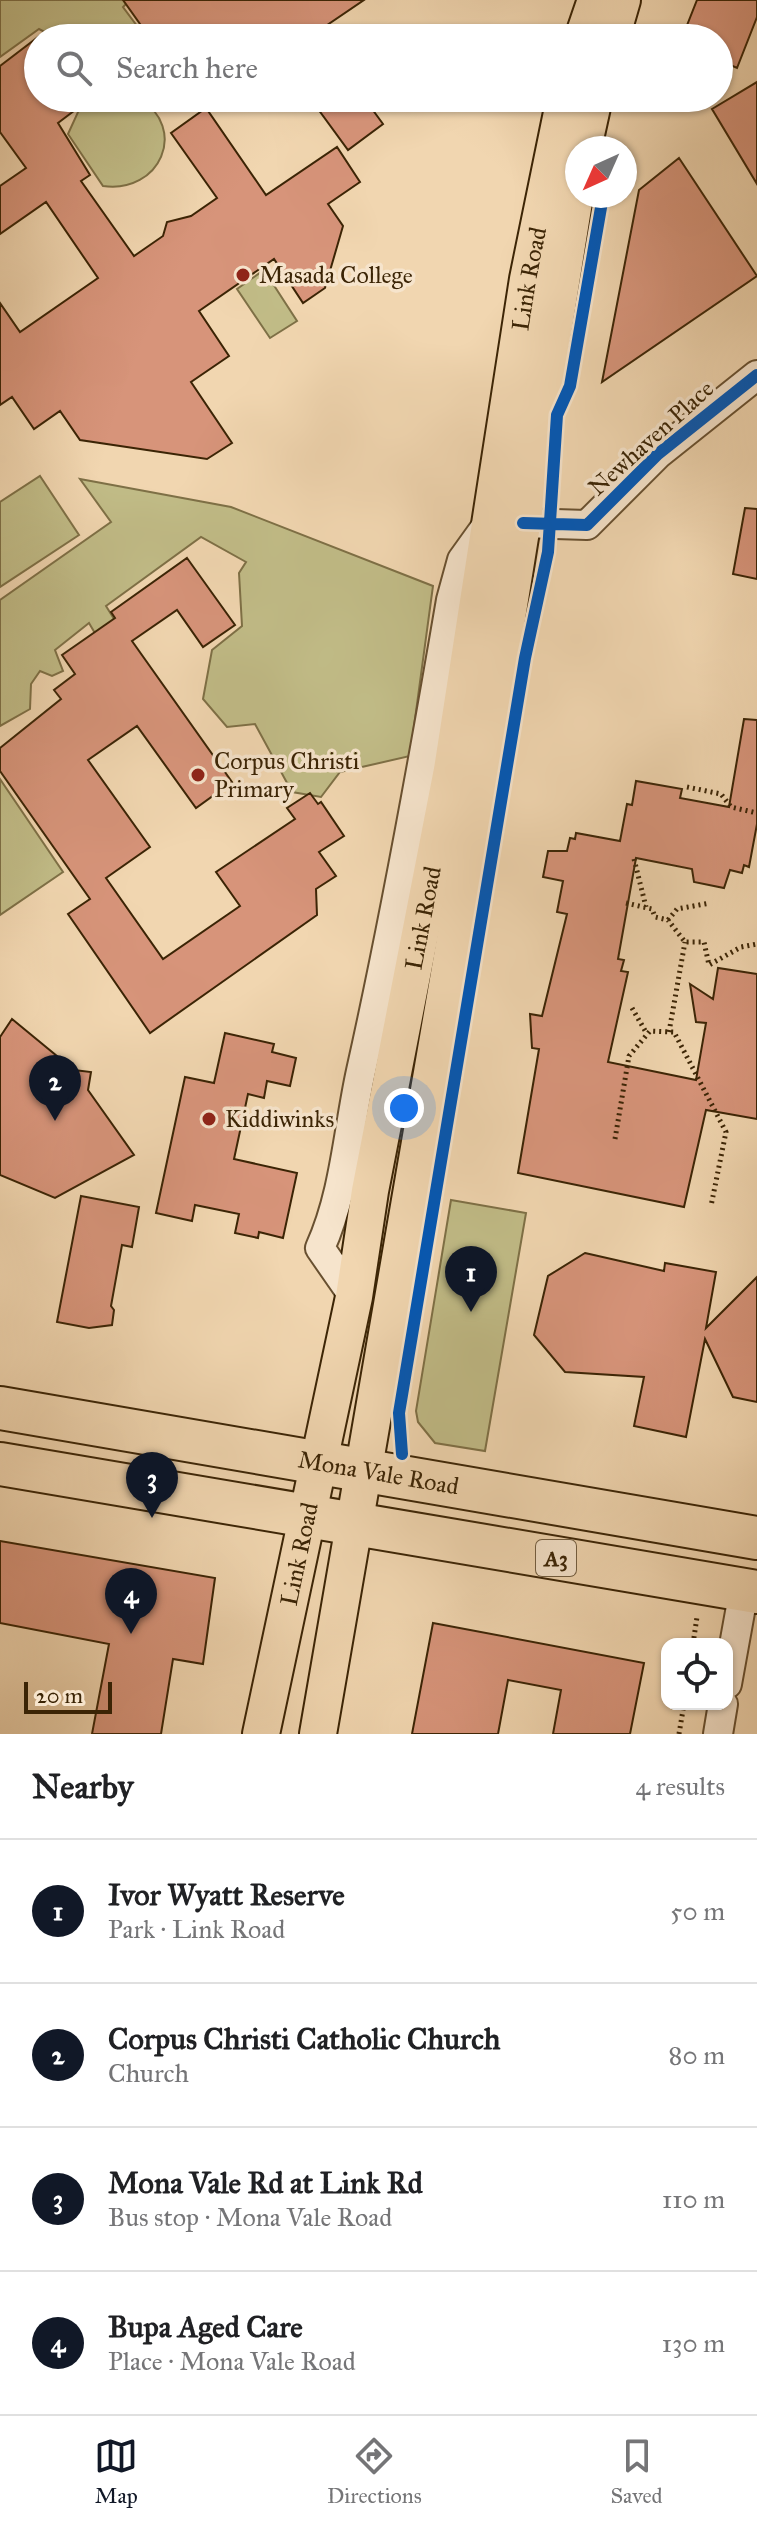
<!DOCTYPE html>
<meta charset="utf-8">
<style>
body{margin:0;font-family:"IM FELL Great Primer",serif;background:#f6f6f6;color:#202124}
.controls{position:absolute;right:24px;bottom:24px;display:grid;overflow:hidden;border-radius:16px;box-shadow:0 2px 6px #0004}
.controls button{width:72px;height:72px;display:grid;place-items:center;padding:0;border:0;border-bottom:2px solid #e0e0e0;background:#fff;color:#202124;font:40px sans-serif}
.compass{position:absolute;left:565px;top:136px;width:72px;height:72px;border-radius:50%;background:#fff;box-shadow:0 2px 6px #0004;rotate:225deg}
.scale{position:absolute;left:24px;bottom:20px;width:88px;box-sizing:border-box;padding-left:8px;border:4px solid #3b2405;border-top:0;font-size:22px;line-height:28px;white-space:nowrap;color:#3b2405;-webkit-text-stroke:6px #f6e4cc;paint-order:stroke}
.you{position:absolute;left:404px;top:1108px;width:28px;height:28px;margin:-20px;border:6px solid #fff;border-radius:50%;background:#1a73e8;box-shadow:0 0 0 12px #1a73e833}
.badge{display:grid;place-items:center;width:52px;height:52px;border-radius:50%;background:#111827;color:#fff;font-size:26px;font-weight:700}
.pin{position:absolute;translate:-50% -66px;filter:drop-shadow(0 2px 4px #0008)}
.pin::after{content:'';position:absolute;top:42px;width:28px;height:24px;background:inherit;clip-path:polygon(0 0,100% 0,50% 100%)}
.list{margin:0;padding:0;list-style:none}
h2{display:flex;justify-content:space-between;align-items:center;height:104px;margin:0;padding:0 32px;font-size:34px}
h2 small{font-size:26px;font-weight:400;color:#757577}
.list li{display:grid;grid-template-columns:52px 1fr auto;gap:24px;align-items:center;box-sizing:border-box;height:144px;padding:0 32px;border-top:2px solid #e0e0e0}
.list b{display:block;font-size:30px;white-space:nowrap}
.list p{margin:0;font-size:26px;white-space:nowrap;color:#757577}
.list em{font-size:26px;font-style:normal;color:#757577}
.icon{flex:none;width:44px;height:44px;fill:none;stroke:currentColor;stroke-width:2;stroke-linecap:round;stroke-linejoin:round}
.map{position:relative;flex:none;width:757px;height:1734px;overflow:hidden}
.search{position:absolute;background:#fff;box-shadow:0 2px 6px #0004;left:24px;right:24px;top:24px;height:88px;display:flex;align-items:center;gap:20px;box-sizing:border-box;padding:0 28px;border-radius:44px;color:#757577;font-size:30px}
.sheet{height:680px;background:#fff}
nav{display:flex;justify-content:space-around;align-items:center;box-sizing:border-box;height:112px;border-top:2px solid #e0e0e0;background:#fff;font-size:22px;color:#757577}
nav a{display:grid;justify-items:center;gap:4px}
nav .on{color:#111827}
.map>svg:first-child{display:block}
</style>
<div class="map">
<svg width="757" height="1734" viewBox="0 0 757 1734">
<rect width="100%" height="100%" fill="#f1d6b0"/>
<filter id="stains"><feTurbulence type="fractalNoise" baseFrequency=".0025" numOctaves="4"/><feColorMatrix values="0 0 0 0 .2 0 0 0 0 .09 0 0 0 0 .02 0 0 0 .5 -.17"/></filter>
<radialGradient id="worn" r=".72"><stop offset=".6" stop-color="#630" stop-opacity="0"/><stop offset="1" stop-color="#630" stop-opacity=".3"/></radialGradient>
<!-- green -->
<path fill="#c1bc87" stroke="#7e7046" stroke-width="2" d="M 0,0 L 130,0 L 123,7 L 146,38 L 56,38 L 39,29 L 0,57 Z
M 95,98 L 139,98 C 189,129 160,194 103,186 L 68,134 L 78,112 Z
M 264,270 L 297,321 L 270,338 L 237,289 Z
M 40,476 L 79,535 L 0,587 L 0,502 Z
M 80,479 L 231,507 L 433,586 L 410,756 L 340,772 L 321,797 L 292,792 L 255,724 L 227,727 L 203,699 L 212,650 L 242,626 L 239,573 L 246,562 L 201,537 L 106,606 L 119,627 L 99,640 L 89,623 L 55,650 L 63,671 L 52,676 L 40,671 L 31,684 L 30,709 L 0,726 L 0,600 L 111,522 Z
M 0,779 L 63,872 L 0,915 Z
M 451,1200 L 526,1213 L 485,1451 L 435,1443 L 418,1422 L 416,1411 Z"/>
<!-- building -->
<path fill="#d7947a" stroke="#3b2405" stroke-width="2" d="M 123,0 L 364,0 L 308,38 L 150,38 Z
M 697,0 L 757,0 L 757,17 L 737,68 L 719,60 L 719,38 L 682,38 Z
M 38,37 L 38,98 L 91,98 L 58,123 L 90,175 L 81,181 L 134,256 L 163,236 L 167,222 L 191,216 L 217,198 L 171,133 L 206,108 L 266,195 L 337,147 L 360,182 L 328,204 L 343,226 L 325,288 L 303,303 L 274,259 L 199,311 L 229,356 L 191,382 L 232,443 L 207,459 L 80,440 L 60,411 L 34,429 L 12,397 L 0,405 L 0,303 L 20,332 L 98,278 L 46,202 L 0,234 L 0,186 L 26,168 L 0,132 L 0,66 Z
M 757,82 L 757,184 L 712,109 Z
M 310,98 L 364,98 L 383,124 L 348,150 Z
M 679,158 L 757,276 L 602,382 L 639,190 Z
M 745,508 L 757,509 L 757,579 L 733,574 Z
M 187,558 L 235,625 L 203,647 L 177,610 L 132,641 L 232,782 L 196,808 L 137,726 L 88,760 L 150,847 L 106,878 L 163,959 L 240,906 L 216,872 L 295,819 L 287,808 L 310,793 L 318,804 L 321,802 L 344,836 L 319,852 L 336,876 L 316,889 L 317,915 L 150,1033 L 68,914 L 90,899 L 0,771 L 0,748 L 61,699 L 54,690 L 75,674 L 62,655 L 115,618 L 111,612 Z
M 744,719 L 757,720 L 757,824 L 749,867 L 744,865 L 742,873 L 730,870 L 724,888 L 694,882 L 692,869 L 636,858 L 618,959 L 624,960 L 621,971 L 628,972 L 608,1062 L 696,1080 L 706,1023 L 696,1022 L 690,984 L 713,999 L 718,968 L 757,974 L 757,1119 L 706,1110 L 684,1207 L 518,1173 L 539,1049 L 532,1048 L 530,1014 L 542,1016 L 567,914 L 557,912 L 563,881 L 543,877 L 548,851 L 567,851 L 570,838 L 575,839 L 576,833 L 620,841 L 627,804 L 632,805 L 636,781 L 682,789 L 680,798 L 729,807 Z
M 12,1019 L 74,1070 L 91,1072 L 88,1090 L 134,1155 L 55,1198 L 0,1175 L 0,1037 Z
M 225,1033 L 274,1044 L 272,1052 L 296,1058 L 290,1086 L 267,1081 L 264,1098 L 248,1094 L 234,1159 L 297,1173 L 283,1238 L 259,1232 L 258,1238 L 235,1233 L 239,1214 L 195,1205 L 192,1221 L 156,1213 L 185,1077 L 214,1083 Z
M 81,1196 L 139,1207 L 132,1247 L 122,1245 L 111,1306 L 114,1310 L 112,1325 L 89,1328 L 57,1322 Z
M 585,1253 L 664,1271 L 665,1263 L 716,1272 L 706,1328 L 757,1277 L 757,1402 L 733,1397 L 705,1339 L 686,1437 L 634,1426 L 644,1377 L 565,1372 L 534,1335 L 548,1276 Z
M 0,1541 L 215,1578 L 203,1664 L 173,1659 L 161,1734 L 92,1734 L 109,1644 L 0,1623 Z
M 433,1623 L 644,1663 L 630,1734 L 553,1734 L 561,1690 L 508,1680 L 498,1734 L 412,1734 Z"/>
<g fill="none" stroke-linecap="round" stroke-linejoin="round">
<!-- minor casing -->
<g stroke="#685030" stroke-width="32">
<path id="minor" d="M 523,523 L 587,525 L 658,454 L 757,375
M 354,1297 L 320,1248 C 345,1193 348,1130 361,1071 C 396,915 424,758 451,600 L 462,560 L 490,521
M 727,1684 L 744,1590
M 718,1734 L 723,1704"/>
</g>
<!-- major casing -->
<g stroke="#3b2405" stroke-width="40">
<g id="major">
<path d="M 583,38 L 596,0"/>
<path d="M 611,38 L 622,0"/>
<path d="M 583,148 L 594,98"/>
<path id="s1" d="M 261,1734 L 354,1297 L 370,1191 L 452,770 L 528,279 L 565,98"/>
<path d="M 318,1734 L 458,922 L 577,183"/>
</g>
</g>
<!-- highway casing -->
<g stroke="#3b2405" stroke-width="46">
<g id="highway">
<path id="s2" d="M 0,1408 L 757,1538"/>
<path d="M 0,1464 L 757,1592"/>
</g>
</g>
<!-- path -->
<path stroke="#3b2405" stroke-width="5" stroke-dasharray="2 4" stroke-linecap="butt" d="M 687,787 L 721,794 L 731,807 L 757,813
M 634,859 L 646,907
M 626,903 L 652,909 L 655,917 L 668,920 L 685,942 L 704,942 L 709,965 L 741,947 L 757,944
M 668,920 L 677,909 L 710,903
M 632,1008 L 647,1034
M 669,1032 L 685,942
M 615,1139 L 629,1056 L 650,1031 L 674,1032 L 726,1132 L 711,1206
M 693,1644 L 697,1617
M 679,1734 L 684,1704"/>
<!-- minor -->
<use href="#minor" stroke="#f6e4cc" stroke-width="28"/>
<!-- major -->
<use href="#major" stroke="#f1d6b0" stroke-width="36"/>
<!-- highway -->
<use href="#highway" stroke="#f1d6b0" stroke-width="42"/>
<!-- cycleway casing -->
<g stroke="#f6e4cc" stroke-width="17">
<path id="cycleway" d="M 523,523 L 587,525 L 658,454 L 757,375
M 402,1454 L 399,1413 L 525,658 L 548,552 L 557,415 L 570,386 L 603,196"/>
</g>
<!-- cycleway -->
<use href="#cycleway" stroke="#0057b8" stroke-width="12"/>
</g>
<!-- markers -->
<g fill="#8f2418" stroke="#f6e4cc" stroke-width="3">
<circle cx="243" cy="275" r="8"/>
<circle cx="198" cy="775" r="8"/>
<circle cx="209" cy="1119" r="8"/>
</g>
<g text-anchor="middle" dominant-baseline="central" stroke-width="7" stroke-linejoin="round" paint-order="stroke">
<!-- shield labels -->
<rect fill="#f6e4cc" stroke="#735e41" stroke-width="2" x="536" y="1540" width="40" height="36" rx="6"/>
<g font-size="22" font-weight="bold" fill="#3b2405">
<text x="556" y="1558">A3</text>
</g>
<!-- poi labels -->
<g font-size="24" fill="#3b2405" stroke="#f6e4cc" text-anchor="start">
<text x="259" y="275">Masada College</text>
<text x="214" y="761">Corpus Christi<tspan x="214" dy="28">Primary</tspan></text>
<text x="225" y="1119">Kiddiwinks</text>
</g>
<!-- street labels -->
<g font-size="24" fill="#3b2405" stroke="#f6e4cc">
<text stroke="none"><textPath href="#s1" startOffset="1480">Link Road</textPath></text>
<text transform="translate(651 438) rotate(-42)">Newhaven Place</text>
<text stroke="none"><textPath href="#s1" startOffset="832">Link Road</textPath></text>
<text stroke="none"><textPath href="#s2" startOffset="384">Mona Vale Road</textPath></text>
<text stroke="none"><textPath href="#s1" startOffset="184">Link Road</textPath></text>
</g>
</g>
<rect width="100%" height="100%" filter="url(#stains)"/>
<rect width="100%" height="100%" fill="url(#worn)"/>
</svg>
<div class="controls">
<button><svg class="icon" aria-label="locate" viewBox="0 0 24 24"><circle cx="12" cy="12" r="6"/><path d="M12 2v4M12 18v4M2 12h4M18 12h4"/></svg></button>
</div>
<svg class="compass" viewBox="-18 -18 36 36"><path d="M0-13l5 13h-10z" fill="#e53935"/><path d="M0 13l5-13h-10z" fill="#757577"/></svg>
<div class="scale">20 m</div>
<div class="you"></div>
<div class="pin badge" style="left:471px;top:1312px">1</div>
<div class="pin badge" style="left:55px;top:1121px">2</div>
<div class="pin badge" style="left:152px;top:1518px">3</div>
<div class="pin badge" style="left:131px;top:1634px">4</div>
<div class="search"><svg class="icon" aria-label="search" viewBox="0 0 24 24"><circle cx="10" cy="10" r="6"/><path d="M15 15l6 6"/></svg>Search here</div>
</div>
<section class="sheet">
<h2>Nearby<small>4 results</small></h2>
<ul class="list">
<li><span class="badge">1</span><div><b>Ivor Wyatt Reserve</b><p>Park · Link Road</p></div><em>50 m</em></li>
<li><span class="badge">2</span><div><b>Corpus Christi Catholic Church</b><p>Church</p></div><em>80 m</em></li>
<li><span class="badge">3</span><div><b>Mona Vale Rd at Link Rd</b><p>Bus stop · Mona Vale Road</p></div><em>110 m</em></li>
<li><span class="badge">4</span><div><b>Bupa Aged Care</b><p>Place · Mona Vale Road</p></div><em>130 m</em></li>
</ul>
</section>
<nav>
<a class="on"><svg class="icon" aria-label="map" viewBox="0 0 24 24"><path d="M3 6l6-2 6 2 6-2v14l-6 2-6-2-6 2zM9 4v14M15 6v14"/></svg>Map</a>
<a><svg class="icon" aria-label="directions" viewBox="0 0 24 24"><path d="M12 3l9 9-9 9-9-9zM9 14v-3h6M13 9l2 2-2 2"/></svg>Directions</a>
<a><svg class="icon" aria-label="saved" viewBox="0 0 24 24"><path d="M7 4h10v16l-5-4-5 4z"/></svg>Saved</a>
</nav>
